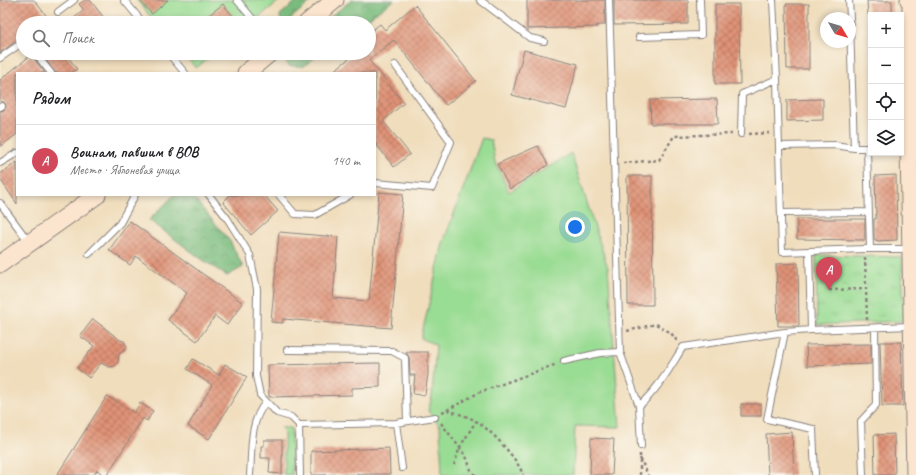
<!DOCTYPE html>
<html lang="ru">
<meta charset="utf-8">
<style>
body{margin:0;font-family:Caveat,sans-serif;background:#f6f6f6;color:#202124}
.controls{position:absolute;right:12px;top:12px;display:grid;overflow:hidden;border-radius:0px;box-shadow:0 2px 6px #0003}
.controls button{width:36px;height:36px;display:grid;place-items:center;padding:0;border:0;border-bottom:1px solid #e0e0e0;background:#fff;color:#202124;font:20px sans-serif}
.compass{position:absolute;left:820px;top:12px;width:36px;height:36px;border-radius:50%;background:#fff;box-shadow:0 2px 6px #0003;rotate:128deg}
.you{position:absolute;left:575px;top:227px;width:14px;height:14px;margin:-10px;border:3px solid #fff;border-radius:50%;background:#1a73e8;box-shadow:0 0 0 6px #1a73e833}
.badge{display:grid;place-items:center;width:26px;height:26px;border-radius:50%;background:#d1495b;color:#fff;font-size:13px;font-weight:700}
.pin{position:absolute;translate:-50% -33px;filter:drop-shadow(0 1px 2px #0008)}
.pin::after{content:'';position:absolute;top:21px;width:14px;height:12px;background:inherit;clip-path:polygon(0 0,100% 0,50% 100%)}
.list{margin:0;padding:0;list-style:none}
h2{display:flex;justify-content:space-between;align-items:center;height:52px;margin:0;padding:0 16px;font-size:17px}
h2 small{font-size:13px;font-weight:400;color:#757577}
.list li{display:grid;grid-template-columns:26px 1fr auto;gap:12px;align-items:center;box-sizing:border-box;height:72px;padding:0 16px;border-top:1px solid #e0e0e0}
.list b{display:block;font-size:15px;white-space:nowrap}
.list p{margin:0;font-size:13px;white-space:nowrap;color:#757577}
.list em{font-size:13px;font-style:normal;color:#757577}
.icon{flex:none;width:22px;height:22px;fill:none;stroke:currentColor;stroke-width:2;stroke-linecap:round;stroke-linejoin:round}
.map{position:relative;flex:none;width:916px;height:475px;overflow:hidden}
.search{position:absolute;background:#fff;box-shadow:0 2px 6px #0003;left:16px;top:16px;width:360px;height:44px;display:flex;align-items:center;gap:10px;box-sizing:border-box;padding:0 14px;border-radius:22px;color:#757577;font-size:15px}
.panel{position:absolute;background:#fff;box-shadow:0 2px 6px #0003;left:16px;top:72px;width:360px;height:124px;border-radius:0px}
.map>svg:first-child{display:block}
</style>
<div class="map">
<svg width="916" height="475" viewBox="0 0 916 475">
<defs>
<pattern id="forest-crowns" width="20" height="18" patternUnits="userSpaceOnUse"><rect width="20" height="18" fill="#7abc7d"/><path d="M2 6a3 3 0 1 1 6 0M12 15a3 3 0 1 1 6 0" fill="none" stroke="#649868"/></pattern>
<pattern id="park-tufts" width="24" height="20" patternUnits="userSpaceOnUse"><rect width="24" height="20" fill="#99dc93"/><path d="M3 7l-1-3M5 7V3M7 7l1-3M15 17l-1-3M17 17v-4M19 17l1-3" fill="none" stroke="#84bc80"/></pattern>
<pattern id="building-cross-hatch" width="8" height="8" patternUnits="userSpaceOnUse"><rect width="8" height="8" fill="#df9276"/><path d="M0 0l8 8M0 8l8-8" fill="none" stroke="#b47762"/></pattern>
</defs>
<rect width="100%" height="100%" fill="#fbf7ec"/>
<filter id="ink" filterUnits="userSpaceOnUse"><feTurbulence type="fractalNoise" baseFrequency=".025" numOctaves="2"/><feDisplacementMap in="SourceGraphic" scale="8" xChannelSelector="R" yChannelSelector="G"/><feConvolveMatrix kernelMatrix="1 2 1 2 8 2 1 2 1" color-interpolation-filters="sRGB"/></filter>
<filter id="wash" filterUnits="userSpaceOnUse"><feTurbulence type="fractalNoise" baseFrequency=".012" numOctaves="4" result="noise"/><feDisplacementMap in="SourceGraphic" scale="16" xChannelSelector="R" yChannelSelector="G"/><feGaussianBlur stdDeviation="0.9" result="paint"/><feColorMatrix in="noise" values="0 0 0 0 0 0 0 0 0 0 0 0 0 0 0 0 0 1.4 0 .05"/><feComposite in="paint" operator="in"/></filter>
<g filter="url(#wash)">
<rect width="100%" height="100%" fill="#f0ddbc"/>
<!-- green -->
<path fill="#99dc93" stroke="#5e7f67" d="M 137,0 L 280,0 L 252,23 L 156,23 Z
M 182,53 L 215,53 L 196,68 Z
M 482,138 L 491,140 L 495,162 L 509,192 L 571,153 L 608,268 L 620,427 L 575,426 L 573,475 L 442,475 L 440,426 L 428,411 L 432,397 L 436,345 L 421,338 L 443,243 Z
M 281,428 L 291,428 L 292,475 L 284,475 L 284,432 Z"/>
<!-- forest -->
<path fill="url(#forest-crowns)" stroke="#4e6f5c" d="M 298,0 L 313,0 L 285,23 L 281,23 L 280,15 Z
M 352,0 L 394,0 L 362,23 L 322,23 Z
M 283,53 L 321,53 L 304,66 L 289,66 L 281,54 Z
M 174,195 L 191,195 L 230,241 L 243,267 L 227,276 L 200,258 L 149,220 Z"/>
<!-- park -->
<path fill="url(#park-tufts)" stroke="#5e7f67" d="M 816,255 L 902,257 L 904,321 L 817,325 Z"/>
<g id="blocks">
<!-- building -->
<path fill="url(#building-cross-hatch)" d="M 0,0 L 34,0 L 52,23 L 23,23 L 23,36 L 0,53 Z
M 85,0 L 90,0 L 108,23 L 68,23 L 84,10 L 79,4 Z
M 139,0 L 168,0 L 152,14 Z
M 527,0 L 605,0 L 605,25 L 597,25 L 597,27 L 527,29 Z
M 614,0 L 688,0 L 688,24 L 614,25 Z
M 867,1 L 892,1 L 892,15 L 868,15 Z
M 223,4 L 239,23 L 199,23 Z
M 715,4 L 739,4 L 740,84 L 715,84 Z
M 786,4 L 809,4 L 809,69 L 787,69 Z
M 415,5 L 476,81 L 446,105 L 394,40 L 369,60 L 404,103 L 383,121 L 410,154 L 394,167 L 375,143 L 375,73 L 331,73 L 356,53 L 369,53 L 369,33 L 380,24 L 385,30 Z
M 524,50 L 578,64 L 566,109 L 512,95 Z
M 41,53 L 65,53 L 77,69 L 71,73 L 55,73 Z
M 31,55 L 45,73 L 17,73 L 17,134 L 0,147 L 0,111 L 4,110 L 6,106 L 4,102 L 0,102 L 0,80 Z
M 717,99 L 718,124 L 651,124 L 650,100 Z
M 823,99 L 823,120 L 787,121 L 787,100 Z
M 538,146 L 548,165 L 510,189 L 497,164 Z
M 17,162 L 17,204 L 0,179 L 0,174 Z
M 896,175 L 897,240 L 877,241 L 877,240 L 874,240 L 874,219 L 876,219 L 875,176 Z
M 627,176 L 652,176 L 653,305 L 628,305 Z
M 379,192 L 403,194 L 391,328 L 283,319 L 283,323 L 271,322 L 279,232 L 338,237 L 333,298 L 369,301 Z
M 230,195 L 264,195 L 278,211 L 251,235 L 223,202 Z
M 797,219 L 865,219 L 865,240 L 797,239 Z
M 130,221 L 243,303 L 227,325 L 215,316 L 197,341 L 168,320 L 187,293 L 136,256 L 130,265 L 109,250 Z
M 798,263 L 799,326 L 778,326 L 776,264 Z
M 93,319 L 120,340 L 124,341 L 127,347 L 125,350 L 119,354 L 118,362 L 115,366 L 109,367 L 101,363 L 89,378 L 77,368 L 94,346 L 80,336 Z
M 880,342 L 901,342 L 903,406 L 882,406 Z
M 871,344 L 871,364 L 807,366 L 806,345 Z
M 406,352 L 428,352 L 428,374 L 425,395 L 413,394 L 415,375 L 410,375 L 409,357 Z
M 193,359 L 219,375 L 225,364 L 247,377 L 209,439 L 188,426 L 212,385 L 187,369 Z
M 380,363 L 380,387 L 352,388 L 352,395 L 269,397 L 268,365 Z
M 107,396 L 134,413 L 140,403 L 153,411 L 147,421 L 143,418 L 107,475 L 104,475 L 97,470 L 94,475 L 57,475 Z
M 741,404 L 761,404 L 761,416 L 741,416 Z
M 792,432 L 794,475 L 768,475 L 766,434 Z
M 894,434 L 895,475 L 875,475 L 874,435 Z
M 591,438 L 614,439 L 612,475 L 590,475 Z
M 264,440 L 282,440 L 282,474 L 269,473 L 270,458 L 261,458 L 261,446 L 264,446 Z
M 389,448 L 390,474 L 311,475 L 311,451 Z"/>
</g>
</g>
<g filter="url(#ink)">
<use href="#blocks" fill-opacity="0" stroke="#89807c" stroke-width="1"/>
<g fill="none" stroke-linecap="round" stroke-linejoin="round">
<!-- lane casing -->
<g stroke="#89807c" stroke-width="8">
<path id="lane" d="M 124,0 L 143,23
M 237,0 L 256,23
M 480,0 L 530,38 L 544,41
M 609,0 L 620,352 L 639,406
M 773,0 L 777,79 L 782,252 L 865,249 L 910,249
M 849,0 L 850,18
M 58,12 L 74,0
M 850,24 L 854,148 L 871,148
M 639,37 L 701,35 L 700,0
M 35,53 L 51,73
M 168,53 L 185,73
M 0,58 L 23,42
M 0,107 L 2,106
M 741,134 L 742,94 L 777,79
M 780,146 L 835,145 L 854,148
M 867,148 L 870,249
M 0,163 L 17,153
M 375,183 L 432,188 L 451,142 L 395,65
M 209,195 L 227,218 L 250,255 L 257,289 L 256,376 L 260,395 L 277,413 L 291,417 L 299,425 L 300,475
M 279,195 L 295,214 L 315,215 L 350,195
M 0,203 L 29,242
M 781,213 L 868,212
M 809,251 L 811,330
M 89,254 L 120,223 L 135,195
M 785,332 L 767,419 L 813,429 L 815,475
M 287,350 L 392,351 L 405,358 L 407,421
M 564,361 L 600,353 L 620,352
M 396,423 L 435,417
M 299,425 L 396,423 L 402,468
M 641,446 L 639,406 C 659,388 669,369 683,347 L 785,332 L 811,330 L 910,326
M 250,475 C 252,450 249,422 266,402
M 863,475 L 861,421 L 876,405 L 875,328"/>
</g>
<!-- secondary casing -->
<g stroke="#89807c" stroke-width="19">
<path id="secondary" d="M 909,0 L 911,5 L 909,147 L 915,475
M 307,23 L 335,0
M 246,73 L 270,53
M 0,264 L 97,195"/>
</g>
<!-- path -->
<path stroke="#89807c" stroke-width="2.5" stroke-dasharray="3 3" stroke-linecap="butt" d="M 749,134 L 770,133
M 623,163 L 659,160 L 674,136 L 732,134
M 865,257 L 867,320
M 829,290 L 866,289
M 627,331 L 656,324 L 671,333 L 677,341
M 447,410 L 480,392 L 557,364
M 442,412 L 447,410 C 456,413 467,416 476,421 C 491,430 518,459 523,475
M 441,423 L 466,456 L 471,470 L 475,475
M 640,458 L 648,475
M 454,465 L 460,447 L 476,421
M 640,475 L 640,454"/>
<!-- lane -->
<use href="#lane" stroke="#fff" stroke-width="6"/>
<!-- secondary -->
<use href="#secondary" stroke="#fce5cf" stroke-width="17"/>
</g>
</g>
</svg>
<div class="controls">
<button>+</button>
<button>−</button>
<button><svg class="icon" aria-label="locate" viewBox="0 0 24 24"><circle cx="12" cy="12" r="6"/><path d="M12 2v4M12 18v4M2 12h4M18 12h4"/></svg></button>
<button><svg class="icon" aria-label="layers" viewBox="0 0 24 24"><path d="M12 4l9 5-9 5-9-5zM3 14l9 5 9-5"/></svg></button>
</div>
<svg class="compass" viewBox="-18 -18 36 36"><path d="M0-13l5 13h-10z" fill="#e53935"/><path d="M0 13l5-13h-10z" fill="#757577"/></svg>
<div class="you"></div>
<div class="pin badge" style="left:829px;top:290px">A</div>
<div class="search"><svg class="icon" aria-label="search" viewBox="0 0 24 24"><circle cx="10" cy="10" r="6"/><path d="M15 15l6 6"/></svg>Поиск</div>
<section class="panel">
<h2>Рядом<small></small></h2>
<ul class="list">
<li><span class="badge">A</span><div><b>Воинам, павшим в ВОВ</b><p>Место · Яблоневая улица</p></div><em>140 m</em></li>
</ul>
</section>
</div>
